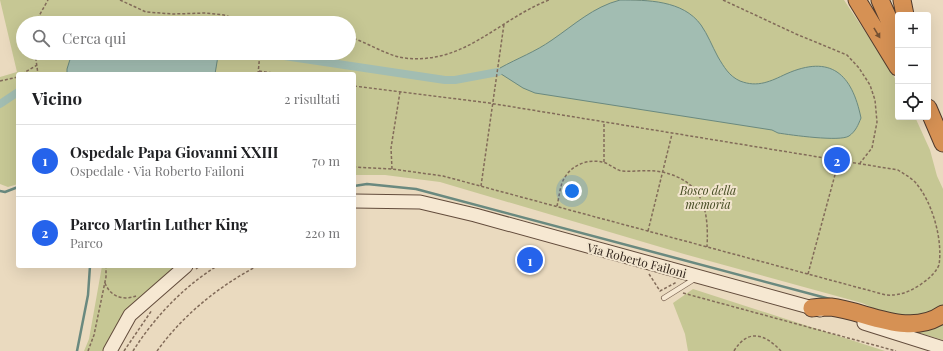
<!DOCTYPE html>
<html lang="it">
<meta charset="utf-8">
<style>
body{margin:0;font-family:"Playfair Display",serif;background:#f2f2f2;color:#202124}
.controls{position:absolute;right:12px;top:12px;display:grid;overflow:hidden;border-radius:4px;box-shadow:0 4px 16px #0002}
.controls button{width:36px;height:36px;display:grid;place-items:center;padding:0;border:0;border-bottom:1px solid #e0e0e0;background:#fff;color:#202124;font:20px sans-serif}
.you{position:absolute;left:572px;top:191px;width:14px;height:14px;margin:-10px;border:3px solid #fff;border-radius:50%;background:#1a73e8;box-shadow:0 0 0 6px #1a73e833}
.badge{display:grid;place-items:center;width:26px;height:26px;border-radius:50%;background:#2563eb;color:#fff;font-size:13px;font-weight:700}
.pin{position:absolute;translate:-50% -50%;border:2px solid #fff;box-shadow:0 1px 4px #0006}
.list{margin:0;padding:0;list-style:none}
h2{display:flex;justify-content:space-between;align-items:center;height:52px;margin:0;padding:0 16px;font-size:17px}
h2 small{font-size:13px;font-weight:400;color:#757577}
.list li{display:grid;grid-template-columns:26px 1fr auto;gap:12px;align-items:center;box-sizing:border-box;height:72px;padding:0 16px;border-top:1px solid #e0e0e0}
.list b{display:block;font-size:15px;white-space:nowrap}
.list p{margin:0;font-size:13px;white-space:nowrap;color:#757577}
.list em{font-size:13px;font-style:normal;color:#757577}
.icon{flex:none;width:22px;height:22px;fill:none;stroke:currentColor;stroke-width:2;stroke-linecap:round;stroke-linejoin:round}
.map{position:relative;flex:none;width:943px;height:351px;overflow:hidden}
.search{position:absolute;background:#fff;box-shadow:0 4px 16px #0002;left:16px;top:16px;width:340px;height:44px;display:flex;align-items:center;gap:10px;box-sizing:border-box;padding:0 14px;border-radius:22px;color:#757577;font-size:15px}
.panel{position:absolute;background:#fff;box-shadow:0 4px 16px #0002;left:16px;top:72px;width:340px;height:196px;border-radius:4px}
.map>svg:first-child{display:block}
</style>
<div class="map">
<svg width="943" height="351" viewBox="0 0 943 351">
<rect width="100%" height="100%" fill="#eadabf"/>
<!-- green -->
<path fill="#c6c794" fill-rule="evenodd" d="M 0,0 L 844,0 L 890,69 L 898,84 L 898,117 L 915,117 L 930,150 L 937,176 L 943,189 L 943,306 L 926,316 L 896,318 L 862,303 L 684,254 L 440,182 L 385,175 L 354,175 L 354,74 L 18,74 L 18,184 L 8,187 L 0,184 L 0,77 L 17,72 ZM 23,23 L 349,23 L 349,53 L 23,53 Z
M 102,266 L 178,266 L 104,351 L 84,351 L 89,339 Z
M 693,289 L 885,351 L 688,351 L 685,334 L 673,303 Z
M 943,318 L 943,340 L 916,332 L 910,329 Z"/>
<!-- water -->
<path fill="#a2bdb2" stroke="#6a897f" d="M 620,0 C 647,0 683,0 701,25 C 708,35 712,46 718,57 C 724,67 729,76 740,81 C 758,88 771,81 786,74 C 831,54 852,74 861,118 C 858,125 856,131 849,136 C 840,142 791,135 778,133 L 772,130 L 535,93 L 523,88 L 498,72 L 500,68 C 518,58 535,52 552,40 C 574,25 593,7 620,0 Z
M 72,53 L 215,53 L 218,56 L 215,74 L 67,74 L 67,69 Z"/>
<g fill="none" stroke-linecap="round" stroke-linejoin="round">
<!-- stream -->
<path stroke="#6a897f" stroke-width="2.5" d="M 354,186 L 367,184 L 416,189 L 830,299
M 0,191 L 5,192 L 18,187
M 77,351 L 88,295 L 90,266"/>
<!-- canal -->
<path stroke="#a2bdb2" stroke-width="8" d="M 264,53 L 445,80 L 455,80 L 498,72
M 218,56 L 226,53
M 0,104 L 18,92"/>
<!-- lane casing -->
<g stroke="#826b59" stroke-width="6">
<path id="lane" d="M 664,298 L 696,278"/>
</g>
<!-- secondary casing -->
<g stroke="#634c3c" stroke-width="15">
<path id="secondary" d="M 354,201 L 420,202 L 475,215 L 820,310
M 864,323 L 943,348
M 110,351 L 130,315 L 186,266"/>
</g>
<!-- highway casing -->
<g stroke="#4f3a2d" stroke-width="19">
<path id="highway" d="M 857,0 L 898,67
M 880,0 L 898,40
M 902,0 L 905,15
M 928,108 L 943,143
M 812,308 C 818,307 825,307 831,307 C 866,311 909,338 943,314"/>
</g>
<!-- path -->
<path stroke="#826b59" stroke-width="1.5" stroke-dasharray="3 2" stroke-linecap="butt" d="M 120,0 L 146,12 L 173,14 L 206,13 L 224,15 L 247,23
M 723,0 L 796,34 L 847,55 L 859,68 L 870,85 L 875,100 L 877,122 L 872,148 L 860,163
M 35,23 L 48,0
M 349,37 C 367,42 385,55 404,58 C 465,65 497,20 549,0
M 35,53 L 38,74
M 259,71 L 280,74
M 22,74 L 37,65
M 258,74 L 260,53
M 0,81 L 18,77
M 354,86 L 489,103 L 898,170 C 904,174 910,177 915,182 C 932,201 943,239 939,265 C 935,274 928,279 920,285 C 909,292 899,296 886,295 L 443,176 L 392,169 L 354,167
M 604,162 L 604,123
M 392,169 L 391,148 L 400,92
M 481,186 L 504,24
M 557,206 C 559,198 560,184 565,177 C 573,164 589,159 602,162 C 609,163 615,170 622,171 C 635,172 648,169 662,172 C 703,181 709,209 707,247
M 648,231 L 672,134
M 196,269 L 200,266
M 649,274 L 660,291 L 675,283 L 676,284
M 808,274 L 839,160
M 105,283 C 110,296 122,301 136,296
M 683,293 L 896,351
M 88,351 L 94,335 L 106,277 L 106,266
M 124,351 L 152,310
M 133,351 C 154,318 183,287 217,266
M 157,351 C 183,315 218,287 257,266
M 734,351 C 748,328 765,334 781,351"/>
<!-- lane -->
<use href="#lane" stroke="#f6e8d2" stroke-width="4.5"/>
<!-- secondary -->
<use href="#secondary" stroke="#f6e8d2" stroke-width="13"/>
<!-- highway -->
<use href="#highway" stroke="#d69154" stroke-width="17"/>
</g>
<!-- one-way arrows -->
<defs><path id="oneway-solid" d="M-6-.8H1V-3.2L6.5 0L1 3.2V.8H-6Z"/></defs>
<use fill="#745032" href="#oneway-solid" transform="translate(877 33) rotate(59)"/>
<g text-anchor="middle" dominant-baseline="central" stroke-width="4" stroke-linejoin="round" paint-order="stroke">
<!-- park labels -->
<g font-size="12" font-style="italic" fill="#474d24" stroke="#f2e5ce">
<text x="708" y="190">Bosco della<tspan x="708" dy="14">memoria</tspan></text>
</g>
<!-- street labels -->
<g font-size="12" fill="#32251c" stroke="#f2e5ce">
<text transform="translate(637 260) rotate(15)">Via Roberto Failoni</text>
</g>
</g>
</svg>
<div class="controls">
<button>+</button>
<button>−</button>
<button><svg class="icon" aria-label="locate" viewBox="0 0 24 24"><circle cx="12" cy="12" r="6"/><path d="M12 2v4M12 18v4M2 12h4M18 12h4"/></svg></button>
</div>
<div class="you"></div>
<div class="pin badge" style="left:530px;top:260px">1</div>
<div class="pin badge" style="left:837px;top:160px">2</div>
<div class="search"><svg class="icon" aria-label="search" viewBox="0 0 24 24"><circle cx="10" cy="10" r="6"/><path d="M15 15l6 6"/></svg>Cerca qui</div>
<section class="panel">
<h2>Vicino<small>2 risultati</small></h2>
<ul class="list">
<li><span class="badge">1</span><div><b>Ospedale Papa Giovanni XXIII</b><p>Ospedale · Via Roberto Failoni</p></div><em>70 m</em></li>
<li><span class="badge">2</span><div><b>Parco Martin Luther King</b><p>Parco</p></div><em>220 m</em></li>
</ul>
</section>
</div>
